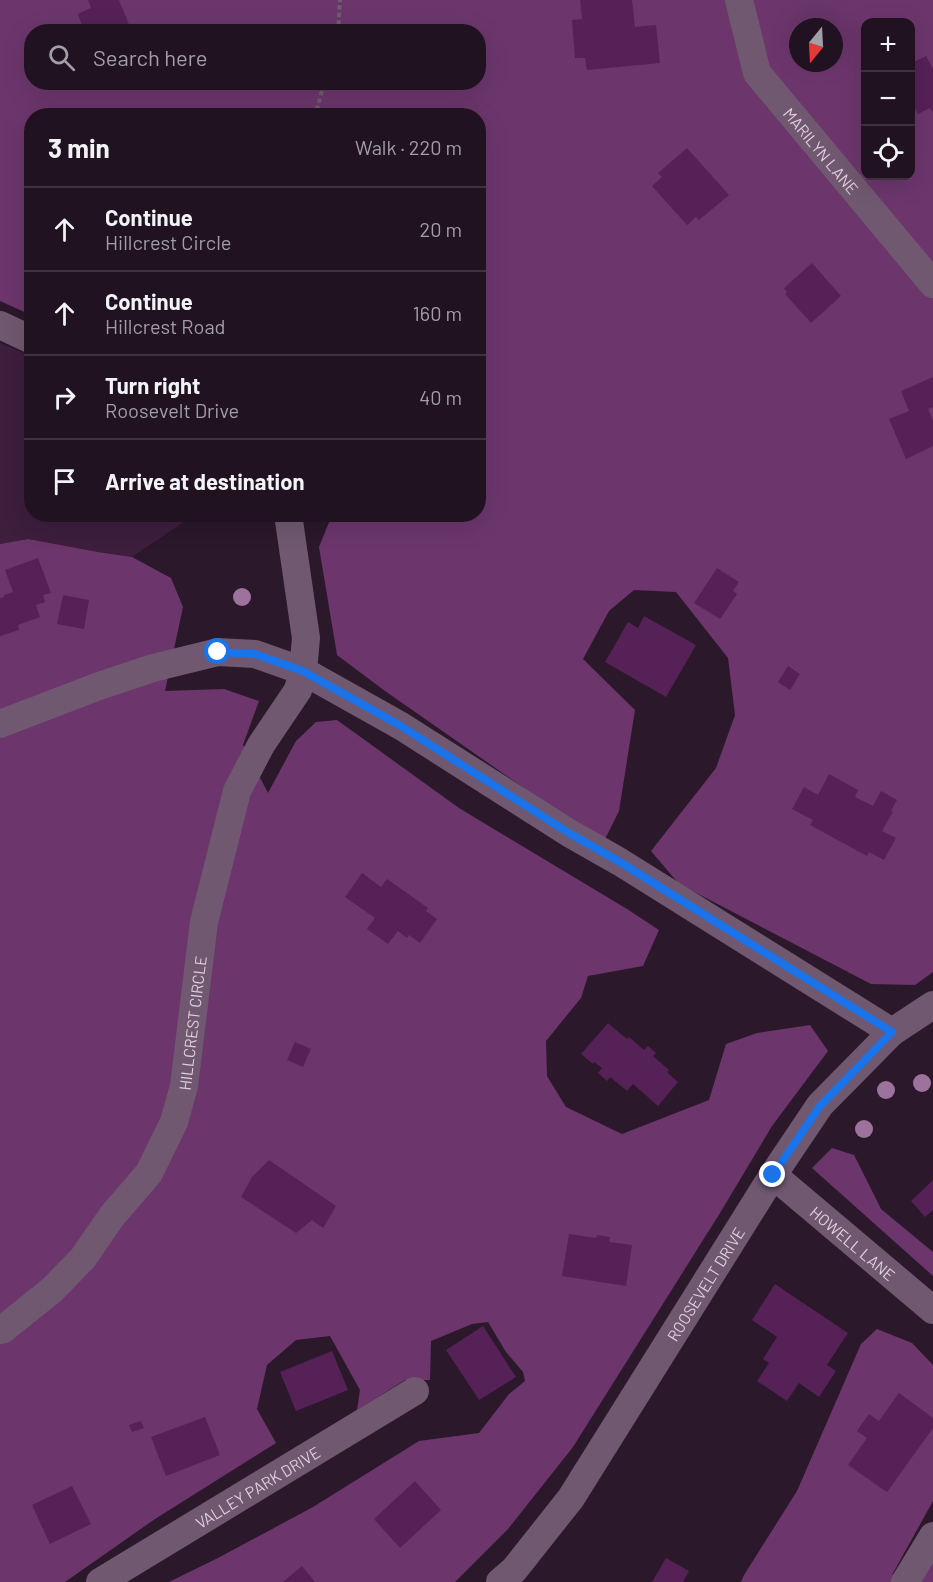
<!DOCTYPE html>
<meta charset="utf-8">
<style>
body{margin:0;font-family:Barlow,sans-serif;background:#2d202d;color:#f1f3f6}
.controls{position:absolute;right:18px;top:18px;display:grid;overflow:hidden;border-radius:12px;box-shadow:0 6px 24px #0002}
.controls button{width:54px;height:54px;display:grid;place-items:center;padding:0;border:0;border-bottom:2px solid #3d323e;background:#201220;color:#f1f3f6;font:30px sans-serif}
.compass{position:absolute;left:789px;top:18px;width:54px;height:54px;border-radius:50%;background:#201220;box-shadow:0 6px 24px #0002;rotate:198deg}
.stop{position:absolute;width:18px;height:18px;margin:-14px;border:4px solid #1a73e8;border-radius:50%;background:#fff}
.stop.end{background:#1a73e8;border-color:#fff;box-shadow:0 2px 6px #0008}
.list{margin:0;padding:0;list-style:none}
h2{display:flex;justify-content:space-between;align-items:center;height:78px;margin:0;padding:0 24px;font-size:26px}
h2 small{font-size:20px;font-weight:400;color:#a29ea5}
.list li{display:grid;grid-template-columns:39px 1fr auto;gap:18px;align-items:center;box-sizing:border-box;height:84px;padding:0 24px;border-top:2px solid #3d323e}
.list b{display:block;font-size:22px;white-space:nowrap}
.list p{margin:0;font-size:20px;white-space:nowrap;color:#a29ea5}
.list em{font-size:20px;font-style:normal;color:#a29ea5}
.icon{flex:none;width:33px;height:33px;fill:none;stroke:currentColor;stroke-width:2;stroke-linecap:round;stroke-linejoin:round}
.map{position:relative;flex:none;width:933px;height:1582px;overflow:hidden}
.search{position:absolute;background:#201220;box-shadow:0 6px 24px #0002;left:24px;top:24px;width:462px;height:66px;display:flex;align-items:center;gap:15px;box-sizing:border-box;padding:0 21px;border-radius:24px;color:#a29ea5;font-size:22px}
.panel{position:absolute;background:#201220;box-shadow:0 6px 24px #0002;left:24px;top:108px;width:462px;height:414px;border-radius:24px}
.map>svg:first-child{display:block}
</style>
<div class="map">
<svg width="933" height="1582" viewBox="0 0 933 1582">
<rect width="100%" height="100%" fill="#2b182b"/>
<!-- green -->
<path fill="#3d1e3d" d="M 0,343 L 31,356 L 32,514 L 194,515 L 132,557 L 98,552 L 28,539 L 0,544 Z"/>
<!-- forest -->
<path fill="#6c366c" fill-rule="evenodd" d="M 0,0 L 933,0 L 933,972 L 915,985 L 871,984 L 679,884 L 651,851 L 716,768 L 735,715 L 728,658 L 676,592 L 634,590 L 609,611 L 583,659 L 635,710 L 619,811 L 603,843 L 385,691 L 337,655 L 319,547 L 332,515 L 478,514 L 478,116 L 32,116 L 31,315 L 0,301 ZM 866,22 L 910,22 L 910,176 L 866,176 ZM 798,27 L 834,27 L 834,63 L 798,63 ZM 32,32 L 478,32 L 478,82 L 32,82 Z
M 28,539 L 98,552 L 132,557 L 171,578 L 183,607 L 165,691 L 224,689 L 259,701 L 243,745 L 268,793 L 296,741 L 316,722 L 337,720 L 459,808 L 627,909 L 659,930 L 643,966 L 588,976 L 581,998 L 546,1041 L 547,1076 L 566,1107 L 622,1134 L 709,1100 L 726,1044 L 757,1033 L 810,1025 L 828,1051 L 772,1126 L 720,1213 L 573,1447 L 508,1529 L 455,1582 L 169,1582 L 218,1558 L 313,1507 L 419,1441 L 479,1433 L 509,1394 L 525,1381 L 523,1372 L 506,1352 L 488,1322 L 472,1324 L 431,1341 L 430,1380 L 405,1380 L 357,1410 L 360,1390 L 330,1336 L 296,1340 L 267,1365 L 257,1409 L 276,1443 L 155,1519 L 65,1582 L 0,1582 L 0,544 Z
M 832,1148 L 854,1155 L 881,1209 L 933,1252 L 933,1276 L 812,1168 Z
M 877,1329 L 912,1343 L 933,1365 L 933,1501 L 892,1575 L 933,1562 L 933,1582 L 741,1582 L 744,1575 L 797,1491 L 861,1344 Z"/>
<!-- building -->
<path fill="#562157" d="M 88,0 L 119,0 L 132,32 L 84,32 L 78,14 L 91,8 Z
M 580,0 L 632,0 L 635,27 L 656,25 L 660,63 L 587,70 L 585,58 L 575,58 L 572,20 L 582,19 Z
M 926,56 L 933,69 L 933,112 L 930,108 L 918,114 L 910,100 L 910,64 Z
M 97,82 L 114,82 L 114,83 L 100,88 Z
M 687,148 L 729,195 L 699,220 L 696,217 L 687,225 L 652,186 L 662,177 L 658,173 Z
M 812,263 L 841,296 L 811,323 L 785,294 L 787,292 L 784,288 Z
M 933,377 L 933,407 L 928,409 L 933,421 L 933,446 L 906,459 L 889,419 L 909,411 L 901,391 Z
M 38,558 L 51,593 L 43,595 L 45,602 L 36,605 L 40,617 L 18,625 L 19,630 L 0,636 L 0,598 L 4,597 L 4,595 L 13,592 L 5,570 Z
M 717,568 L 739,582 L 733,591 L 737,594 L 720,619 L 694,603 Z
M 63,595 L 89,600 L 84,629 L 57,624 Z
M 644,616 L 696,645 L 666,697 L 605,662 L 628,622 L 638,628 Z
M 788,666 L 800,674 L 790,690 L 778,682 Z
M 829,774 L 858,790 L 855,797 L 873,806 L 881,791 L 897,800 L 891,811 L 893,812 L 882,831 L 896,838 L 884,860 L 869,852 L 867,856 L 810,825 L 813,820 L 792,809 L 804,787 L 818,795 Z
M 362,873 L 381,887 L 387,879 L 428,908 L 426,911 L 437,919 L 420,943 L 409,935 L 407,938 L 398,931 L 388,944 L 367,929 L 375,918 L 345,897 Z
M 608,1023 L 627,1039 L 629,1037 L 644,1050 L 648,1046 L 656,1053 L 653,1056 L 669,1070 L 667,1072 L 678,1082 L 658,1106 L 633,1084 L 627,1091 L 610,1077 L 607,1081 L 598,1073 L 602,1068 L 594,1062 L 593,1064 L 581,1054 Z
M 295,1042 L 311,1049 L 303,1067 L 287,1060 Z
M 269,1160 L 336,1206 L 323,1228 L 312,1220 L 296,1233 L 241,1197 L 252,1177 Z
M 933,1180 L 933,1210 L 925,1217 L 911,1201 Z
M 569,1234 L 596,1238 L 597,1235 L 610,1237 L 609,1242 L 632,1245 L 626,1286 L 562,1276 Z
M 775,1284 L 848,1333 L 827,1365 L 836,1371 L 819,1397 L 799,1383 L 787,1401 L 757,1381 L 769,1363 L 763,1359 L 777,1337 L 752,1320 Z
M 483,1326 L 516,1377 L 479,1400 L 446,1350 Z
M 332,1351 L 348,1390 L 296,1411 L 280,1372 Z
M 899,1393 L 933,1418 L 933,1428 L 887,1492 L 848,1465 L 867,1438 L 857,1431 L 869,1414 L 879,1421 Z
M 205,1417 L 220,1455 L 166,1476 L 151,1437 Z
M 141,1421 L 144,1428 L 132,1432 L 129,1425 Z
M 415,1481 L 441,1510 L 400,1548 L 374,1519 Z
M 72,1486 L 91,1524 L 50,1544 L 32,1505 Z
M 666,1558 L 689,1571 L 683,1582 L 652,1582 Z
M 302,1566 L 315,1582 L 283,1582 Z"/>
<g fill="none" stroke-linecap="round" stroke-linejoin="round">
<!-- path -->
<path stroke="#6f5e6e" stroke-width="4" stroke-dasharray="4.5 3" stroke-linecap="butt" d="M 338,32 L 340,0
M 312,116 L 318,106 L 324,82"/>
<!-- minor -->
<g stroke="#705970" stroke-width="28">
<path id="s1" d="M 739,0 L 757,73 L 933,284"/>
<path d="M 0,325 L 32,340"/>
<path d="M 0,724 L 99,686 L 153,668 L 218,652 L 255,654 L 303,671 L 306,638 L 288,514"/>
<path id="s2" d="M 773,1175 L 933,1310"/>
<path id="s3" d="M 2,1330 L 53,1289 L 83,1258 L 112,1216 L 149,1173 L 174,1122 L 184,1086 L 204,922 L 237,791 L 261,745 L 298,690 L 303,671 L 401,726 L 569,833 L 620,862 L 892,1032"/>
<path id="s4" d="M 100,1582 L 415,1391"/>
<path id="s5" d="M 500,1582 L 514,1570 L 571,1498 L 773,1175 L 820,1105 L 892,1032 L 933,1005"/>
<path d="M 905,1582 L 933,1536"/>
</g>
</g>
<!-- trees -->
<g fill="#9d729d">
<circle cx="242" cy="597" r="9"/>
<circle cx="922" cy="1083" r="9"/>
<circle cx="886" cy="1090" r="9"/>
<circle cx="864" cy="1129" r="9"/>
</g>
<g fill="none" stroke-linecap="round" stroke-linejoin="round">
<!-- route -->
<path stroke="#1a73e8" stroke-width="8" d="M 218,652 L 255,654 L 303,671 L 401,726 L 569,833 L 620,862 L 892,1032 L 820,1106 L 773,1175"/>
</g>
<g text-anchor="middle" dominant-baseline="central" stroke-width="4.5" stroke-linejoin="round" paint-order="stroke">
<!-- street labels -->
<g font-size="16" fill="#ded1dd" stroke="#210f21">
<text stroke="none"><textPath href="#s1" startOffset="176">MARILYN LANE</textPath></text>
<text stroke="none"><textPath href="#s3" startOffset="374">HILLCREST CIRCLE</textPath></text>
<text stroke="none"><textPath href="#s2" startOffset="105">HOWELL LANE</textPath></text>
<text stroke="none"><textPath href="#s5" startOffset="363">ROOSEVELT DRIVE</textPath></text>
<text stroke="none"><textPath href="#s4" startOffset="184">VALLEY PARK DRIVE</textPath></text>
</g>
</g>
</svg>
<div class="controls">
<button>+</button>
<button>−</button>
<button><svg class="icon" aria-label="locate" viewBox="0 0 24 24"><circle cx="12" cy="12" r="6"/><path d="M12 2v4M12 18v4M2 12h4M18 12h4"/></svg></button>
</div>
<svg class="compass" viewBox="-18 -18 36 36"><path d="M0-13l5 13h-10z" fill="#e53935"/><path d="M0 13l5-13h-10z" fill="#a29ea5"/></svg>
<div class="stop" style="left:218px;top:652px"></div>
<div class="stop end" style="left:773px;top:1175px"></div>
<div class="search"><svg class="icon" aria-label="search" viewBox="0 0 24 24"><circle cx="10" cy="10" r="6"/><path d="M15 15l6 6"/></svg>Search here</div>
<section class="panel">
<h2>3 min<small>Walk · 220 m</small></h2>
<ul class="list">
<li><svg class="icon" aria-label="ahead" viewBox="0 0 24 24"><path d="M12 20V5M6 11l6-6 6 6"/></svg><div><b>Continue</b><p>Hillcrest Circle</p></div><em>20 m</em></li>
<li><svg class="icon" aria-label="ahead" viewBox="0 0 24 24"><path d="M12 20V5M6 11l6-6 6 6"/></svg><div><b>Continue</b><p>Hillcrest Road</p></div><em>160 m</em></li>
<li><svg class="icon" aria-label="right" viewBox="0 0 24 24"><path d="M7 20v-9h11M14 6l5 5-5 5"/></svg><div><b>Turn right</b><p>Roosevelt Drive</p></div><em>40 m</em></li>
<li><svg class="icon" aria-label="arrive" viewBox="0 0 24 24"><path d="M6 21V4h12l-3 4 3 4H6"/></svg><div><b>Arrive at destination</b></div></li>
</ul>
</section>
</div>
